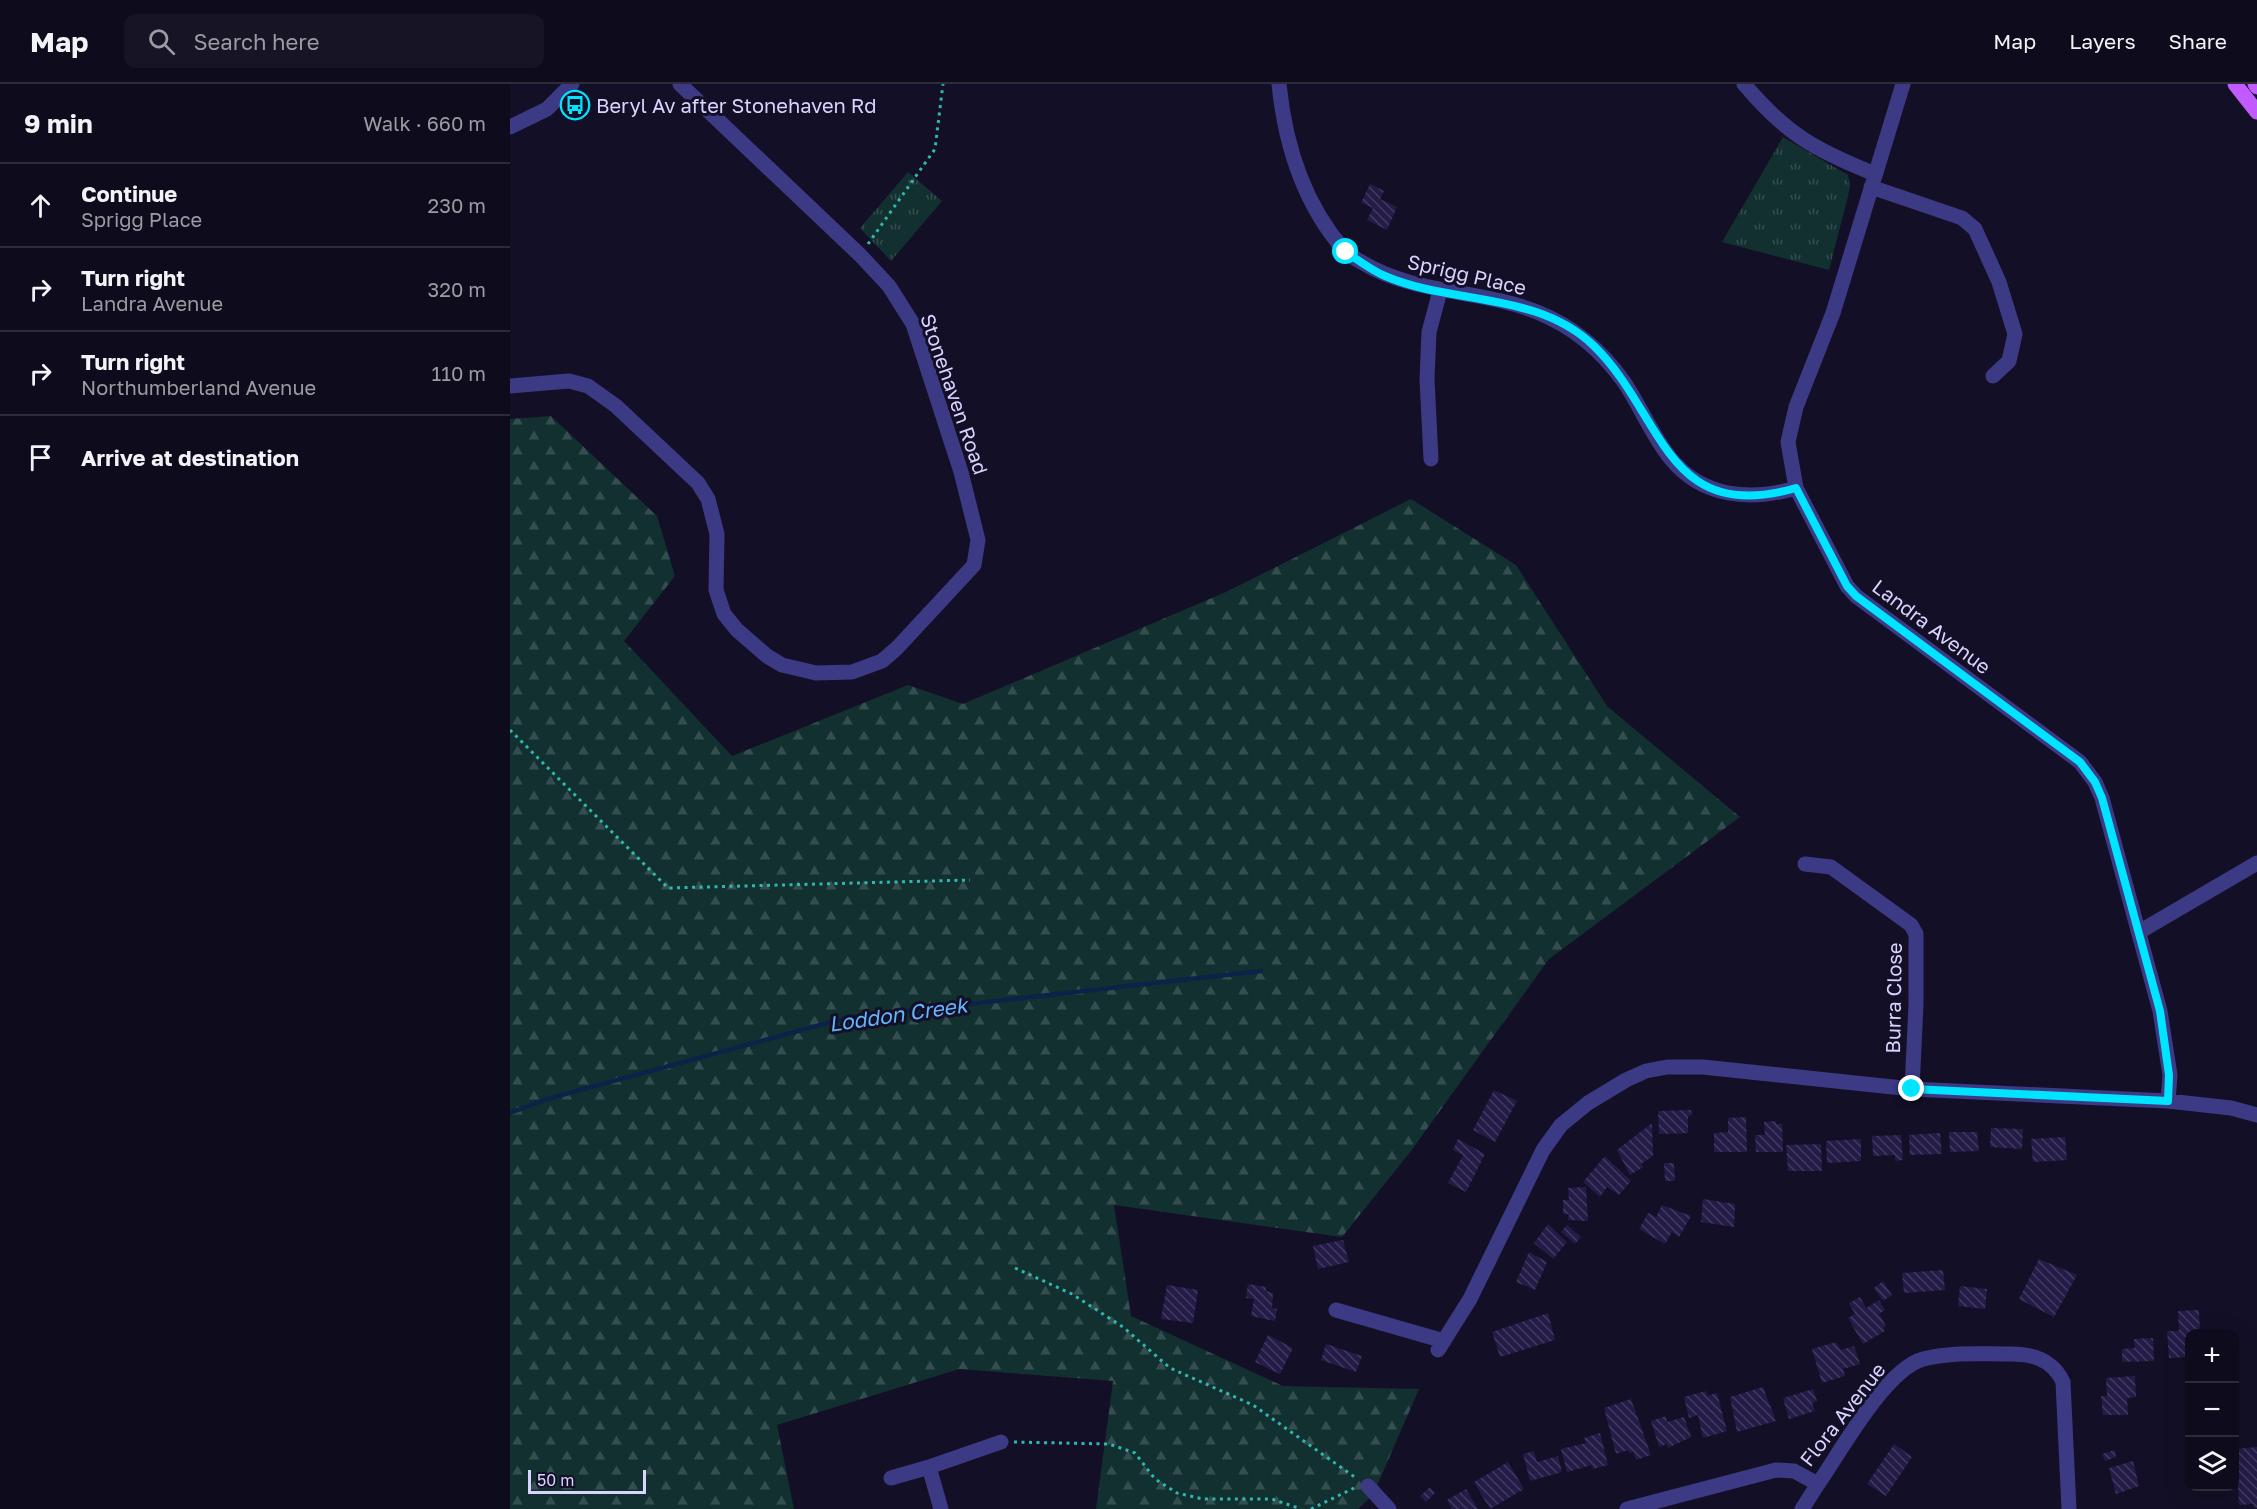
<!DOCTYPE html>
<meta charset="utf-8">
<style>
body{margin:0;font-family:"Golos Text",sans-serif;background:#171425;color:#f1f3f6}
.controls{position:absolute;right:18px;bottom:18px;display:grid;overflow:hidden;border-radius:12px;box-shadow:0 6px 24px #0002}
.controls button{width:54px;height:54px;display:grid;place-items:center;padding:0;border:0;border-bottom:2px solid #2e2b3b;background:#0e0b1c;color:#f1f3f6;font:30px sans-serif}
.scale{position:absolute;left:18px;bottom:15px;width:118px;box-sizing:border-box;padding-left:6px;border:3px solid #d9d4ff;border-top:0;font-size:16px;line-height:21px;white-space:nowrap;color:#d9d4ff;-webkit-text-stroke:4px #130f26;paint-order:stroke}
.stop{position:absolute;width:18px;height:18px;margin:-14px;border:4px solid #00e5ff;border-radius:50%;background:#fff}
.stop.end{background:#00e5ff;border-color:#fff;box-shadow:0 2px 6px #0008}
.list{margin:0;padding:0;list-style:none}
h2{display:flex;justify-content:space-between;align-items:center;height:78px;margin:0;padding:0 24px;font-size:26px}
h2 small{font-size:20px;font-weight:400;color:#9b9ba3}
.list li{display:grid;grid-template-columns:39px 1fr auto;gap:18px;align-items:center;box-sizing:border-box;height:84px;padding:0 24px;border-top:2px solid #2e2b3b}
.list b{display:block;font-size:22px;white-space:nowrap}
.list p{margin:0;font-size:20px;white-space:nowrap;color:#9b9ba3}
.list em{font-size:20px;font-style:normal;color:#9b9ba3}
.icon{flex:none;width:33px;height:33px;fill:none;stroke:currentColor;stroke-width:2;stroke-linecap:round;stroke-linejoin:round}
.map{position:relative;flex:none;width:1747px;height:1425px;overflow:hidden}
header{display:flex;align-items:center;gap:36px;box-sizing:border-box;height:84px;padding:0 30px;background:#0e0b1c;border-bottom:2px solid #2e2b3b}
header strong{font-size:28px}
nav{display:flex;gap:33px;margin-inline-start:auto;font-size:21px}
.search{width:420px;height:54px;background:#171425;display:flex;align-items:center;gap:15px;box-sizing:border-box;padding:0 21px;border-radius:12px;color:#9b9ba3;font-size:22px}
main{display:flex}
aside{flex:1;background:#0e0b1c}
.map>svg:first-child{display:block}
</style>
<header>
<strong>Map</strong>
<div class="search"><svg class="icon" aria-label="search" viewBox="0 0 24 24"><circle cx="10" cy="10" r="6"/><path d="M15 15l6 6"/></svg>Search here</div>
<nav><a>Map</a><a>Layers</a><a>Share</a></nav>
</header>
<main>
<aside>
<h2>9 min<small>Walk · 660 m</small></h2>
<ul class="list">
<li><svg class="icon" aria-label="ahead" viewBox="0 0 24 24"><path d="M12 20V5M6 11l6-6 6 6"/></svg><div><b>Continue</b><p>Sprigg Place</p></div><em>230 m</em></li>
<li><svg class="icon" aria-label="right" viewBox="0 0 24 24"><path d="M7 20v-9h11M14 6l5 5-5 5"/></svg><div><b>Turn right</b><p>Landra Avenue</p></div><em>320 m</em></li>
<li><svg class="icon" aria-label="right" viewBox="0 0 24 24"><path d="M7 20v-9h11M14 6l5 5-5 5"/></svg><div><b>Turn right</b><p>Northumberland Avenue</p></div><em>110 m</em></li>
<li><svg class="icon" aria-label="arrive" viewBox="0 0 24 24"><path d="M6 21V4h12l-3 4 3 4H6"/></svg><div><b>Arrive at destination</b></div></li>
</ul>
</aside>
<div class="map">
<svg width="1747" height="1425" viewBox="0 0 1747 1425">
<defs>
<pattern id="grass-tufts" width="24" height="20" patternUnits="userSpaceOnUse" patternTransform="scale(1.5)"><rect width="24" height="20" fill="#12302f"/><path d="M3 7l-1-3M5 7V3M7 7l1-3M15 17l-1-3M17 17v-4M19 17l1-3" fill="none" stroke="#344d4e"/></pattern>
<pattern id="forest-firs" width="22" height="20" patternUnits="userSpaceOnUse" patternTransform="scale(1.5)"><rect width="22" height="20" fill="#12302f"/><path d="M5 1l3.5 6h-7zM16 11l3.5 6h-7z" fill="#344d4e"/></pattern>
<pattern id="building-back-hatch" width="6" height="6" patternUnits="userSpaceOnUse" patternTransform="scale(1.5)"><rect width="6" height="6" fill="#241b47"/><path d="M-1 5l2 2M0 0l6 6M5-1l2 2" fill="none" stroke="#433b63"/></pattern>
</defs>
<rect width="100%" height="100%" fill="#130f26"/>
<!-- grass -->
<path fill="url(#grass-tufts)" d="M 1273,53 L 1338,91 L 1340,102 L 1338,112 L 1319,186 L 1212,158 Z
M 398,88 L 432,117 L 381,177 L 350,144 Z"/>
<!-- forest -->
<path fill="url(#forest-firs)" d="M 41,332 L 147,432 L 165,492 L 114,557 L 222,672 L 398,601 L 453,620 L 716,508 L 901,415 L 1006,481 L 1097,622 L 1230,733 L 1039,875 L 901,1067 L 832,1153 L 604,1121 L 621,1232 L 773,1302 L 909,1305 L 863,1411 L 848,1425 L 586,1425 L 603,1297 L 449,1285 L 267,1341 L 284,1425 L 0,1425 L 0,335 Z"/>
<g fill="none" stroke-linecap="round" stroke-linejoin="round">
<!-- stream -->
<path stroke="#0c2248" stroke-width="4.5" d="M 0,1029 L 37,1015 L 336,934 L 751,887"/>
</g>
<!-- building -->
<path fill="url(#building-back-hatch)" d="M 860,100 L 874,107 L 870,115 L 887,123 L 877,146 L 857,136 L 863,124 L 851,119 Z
M 984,1006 L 1007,1017 L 985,1058 L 963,1046 Z
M 1181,1026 L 1182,1031 L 1178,1032 L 1178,1049 L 1149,1050 L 1148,1027 Z
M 1236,1033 L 1237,1068 L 1204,1068 L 1204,1049 L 1218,1048 L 1218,1034 Z
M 1266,1037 L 1266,1040 L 1272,1040 L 1273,1068 L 1246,1068 L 1245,1051 L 1255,1051 L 1254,1038 Z
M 1142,1039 L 1143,1072 L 1131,1080 L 1133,1083 L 1120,1091 L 1107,1066 Z
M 1481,1044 L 1513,1045 L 1512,1065 L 1480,1063 Z
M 1439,1048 L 1467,1048 L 1469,1067 L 1440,1068 Z
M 1430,1049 L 1432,1070 L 1400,1071 L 1399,1051 Z
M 1391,1051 L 1393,1076 L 1385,1077 L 1385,1071 L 1363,1072 L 1362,1052 Z
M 1555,1053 L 1557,1076 L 1523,1078 L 1521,1055 Z
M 948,1055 L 975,1070 L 956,1108 L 938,1099 L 953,1071 L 943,1066 Z
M 1351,1055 L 1351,1077 L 1317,1079 L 1316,1057 Z
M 1311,1060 L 1312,1087 L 1278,1087 L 1276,1061 Z
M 1095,1072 L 1121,1097 L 1109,1111 L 1097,1103 L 1090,1113 L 1073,1098 Z
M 1154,1079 L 1164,1079 L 1165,1097 L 1155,1097 Z
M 1076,1103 L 1078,1137 L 1058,1136 L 1059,1130 L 1053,1130 L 1053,1116 L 1059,1116 L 1058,1104 Z
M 1193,1115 L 1225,1120 L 1224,1143 L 1191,1138 Z
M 1152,1121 L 1181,1132 L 1169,1153 L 1162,1148 L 1155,1160 L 1129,1145 L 1138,1129 L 1146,1133 Z
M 1038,1140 L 1057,1158 L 1043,1175 L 1024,1159 Z
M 1057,1141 L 1071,1153 L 1065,1160 L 1051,1148 Z
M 833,1156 L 839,1178 L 808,1185 L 803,1162 Z
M 1019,1168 L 1037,1178 L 1025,1206 L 1006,1198 Z
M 1529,1175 L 1567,1191 L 1544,1233 L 1509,1215 Z
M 1433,1186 L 1435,1206 L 1394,1209 L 1392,1189 Z
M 1373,1197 L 1382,1211 L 1373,1217 L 1364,1204 Z
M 738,1200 L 756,1203 L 756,1207 L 763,1209 L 762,1224 L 767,1225 L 765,1237 L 741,1232 L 744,1215 L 736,1214 Z
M 657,1201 L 688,1206 L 683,1239 L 651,1235 Z
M 1450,1202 L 1477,1205 L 1475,1225 L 1448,1222 Z
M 1350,1213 L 1356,1224 L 1369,1216 L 1375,1226 L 1369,1230 L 1376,1242 L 1373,1244 L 1375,1247 L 1353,1260 L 1338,1234 L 1345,1230 L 1339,1219 Z
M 1689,1226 L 1690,1250 L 1680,1250 L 1680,1273 L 1659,1274 L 1657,1247 L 1669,1247 L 1668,1227 Z
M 1038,1229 L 1045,1256 L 990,1273 L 982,1248 Z
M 758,1251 L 783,1264 L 770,1290 L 745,1278 Z
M 1643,1254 L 1644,1277 L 1612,1278 L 1612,1265 L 1625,1264 L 1624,1255 Z
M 1326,1258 L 1331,1266 L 1344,1262 L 1350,1280 L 1333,1285 L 1335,1292 L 1312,1299 L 1302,1265 Z
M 816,1260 L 852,1272 L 846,1288 L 811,1276 Z
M 1625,1292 L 1626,1313 L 1617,1314 L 1618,1331 L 1593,1331 L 1591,1312 L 1597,1312 L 1596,1294 Z
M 1253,1303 L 1266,1337 L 1227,1348 L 1220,1313 Z
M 1303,1305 L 1307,1317 L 1302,1319 L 1305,1327 L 1279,1335 L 1273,1314 Z
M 1196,1307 L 1197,1312 L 1207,1309 L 1217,1347 L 1193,1354 L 1188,1331 L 1179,1334 L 1174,1313 Z
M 1121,1315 L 1141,1371 L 1126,1376 L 1123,1368 L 1119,1369 L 1118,1366 L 1106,1370 L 1094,1324 Z
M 1156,1332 L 1157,1338 L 1174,1333 L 1181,1353 L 1158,1364 L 1157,1360 L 1149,1363 L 1141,1337 Z
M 1090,1349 L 1098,1381 L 1083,1385 L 1082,1381 L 1057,1388 L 1051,1365 L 1076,1359 L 1074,1354 Z
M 1384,1360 L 1402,1373 L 1376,1412 L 1357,1400 Z
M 1747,1363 L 1747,1424 L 1744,1424 L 1743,1420 L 1729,1421 L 1726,1365 Z
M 1605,1366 L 1606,1373 L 1595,1377 L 1592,1370 Z
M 1024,1367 L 1027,1378 L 1048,1372 L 1052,1388 L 1020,1397 L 1013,1370 Z
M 1623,1377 L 1629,1402 L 1606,1410 L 1599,1384 Z
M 998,1378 L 1014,1405 L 980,1425 L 964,1398 Z
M 920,1403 L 925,1409 L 916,1418 L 910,1412 Z
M 956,1405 L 968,1425 L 942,1425 L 937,1416 Z"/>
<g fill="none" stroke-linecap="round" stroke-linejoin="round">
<!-- path -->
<path stroke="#2fb8b0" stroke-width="3" stroke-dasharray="3 4.5" stroke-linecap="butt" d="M 358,160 L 425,65 L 433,0
M 0,646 L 158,804 L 460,796
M 505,1184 L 562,1210 L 613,1243 L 660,1284 L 743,1321 L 846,1394
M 504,1358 L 599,1360 L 625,1369 L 645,1395 L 667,1409 L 693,1415 L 762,1415 L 791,1425
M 801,1425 L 844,1404"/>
<!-- street -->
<path stroke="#3d3a85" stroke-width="15" d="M 769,0 C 775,60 794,120 834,166 C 839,172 847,175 853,179 C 907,211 970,205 1027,228 C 1062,242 1092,267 1114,298 C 1131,323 1142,352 1161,375 C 1193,414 1241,417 1286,404
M 1234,0 C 1276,50 1305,66 1365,90
M 1393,0 L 1323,229 L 1286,323 L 1278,358 L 1286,404 L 1337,502 L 1346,512 L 1570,678 L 1585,698 L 1592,714 L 1650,927 L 1660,991 L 1658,1017
M 0,43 L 37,25 L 62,0
M 1361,103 L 1452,134 L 1465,145 L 1489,198 L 1505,250 L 1499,277 L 1483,292
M 0,302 L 59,297 L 78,302 L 106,322 L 188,399 L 198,415 L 207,450 L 206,506 L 214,530 L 227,546 L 257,572 L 272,581 L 306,589 L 342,588 L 372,577 L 387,564 L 464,481 L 468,456 L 451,388 L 403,240 L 379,202 L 350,171 L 170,0
M 921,375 L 917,295 L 919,248 L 930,207
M 1295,780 L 1321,783 L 1401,841 L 1406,850 L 1406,921 L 1402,1005
M 1629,848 L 1747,779
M 826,1226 L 934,1257
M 928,1266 L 960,1215 L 1033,1066 L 1051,1041 L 1078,1019 L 1116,996 L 1136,987 L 1157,983 L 1193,983 L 1402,1005 L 1658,1017 L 1721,1024 L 1747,1031
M 419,1383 L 491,1358
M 381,1394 L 419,1383 L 431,1425
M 858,1402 L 879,1425
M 1117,1425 L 1266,1386 L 1284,1387 L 1308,1400 C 1331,1367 1375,1286 1413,1275 C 1440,1268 1468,1270 1496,1270 C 1520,1269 1542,1274 1553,1298 L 1559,1425
M 1292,1425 L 1308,1400"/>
<!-- primary -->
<path stroke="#c25bff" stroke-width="15" d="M 1725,0 L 1747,28
M 1745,0 L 1747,3"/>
</g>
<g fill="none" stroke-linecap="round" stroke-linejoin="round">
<!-- route -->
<path stroke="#00e5ff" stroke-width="8" d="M 836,168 C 848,176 861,186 875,192 C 942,221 1027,207 1084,262 C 1154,330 1155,442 1286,404 L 1337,502 L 1346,512 L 1570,678 L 1585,698 L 1592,714 L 1650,927 L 1659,991 L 1658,1017 L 1402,1005"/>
</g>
<!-- icons -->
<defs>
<g id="bus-ring" transform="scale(1.5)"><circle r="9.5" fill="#130f26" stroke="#00e5ff" stroke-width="1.5"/><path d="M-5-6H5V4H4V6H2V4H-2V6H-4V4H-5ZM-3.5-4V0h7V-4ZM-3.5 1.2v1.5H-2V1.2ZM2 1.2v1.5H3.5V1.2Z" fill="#00e5ff"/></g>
</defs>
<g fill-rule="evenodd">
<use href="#bus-ring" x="65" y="21"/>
</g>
<g text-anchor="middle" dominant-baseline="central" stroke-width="6" stroke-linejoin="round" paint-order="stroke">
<!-- poi labels -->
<g font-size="20" fill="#d9d4ff" stroke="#130f26" text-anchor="start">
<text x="86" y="21">Beryl Av after Stonehaven Rd</text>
</g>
<!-- street labels -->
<g font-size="20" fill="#d9d4ff" stroke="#130f26">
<text transform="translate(957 190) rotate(13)">Sprigg Place</text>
<text transform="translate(445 310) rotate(71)">Stonehaven Road</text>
<text transform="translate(1422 542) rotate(37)">Landra Avenue</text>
<text transform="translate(1383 914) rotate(-89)">Burra Close</text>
<text transform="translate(1332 1330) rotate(-52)">Flora Avenue</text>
</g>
<!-- water labels -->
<g font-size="21" font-style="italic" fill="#62b6ff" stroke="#130f26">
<text transform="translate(388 930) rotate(-8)">Loddon Creek</text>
</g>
</g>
</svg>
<div class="controls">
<button>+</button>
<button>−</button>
<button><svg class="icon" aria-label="layers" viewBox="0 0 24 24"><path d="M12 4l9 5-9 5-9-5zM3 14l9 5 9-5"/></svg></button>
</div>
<div class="scale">50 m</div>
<div class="stop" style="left:836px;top:168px"></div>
<div class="stop end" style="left:1402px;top:1005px"></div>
</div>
</main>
